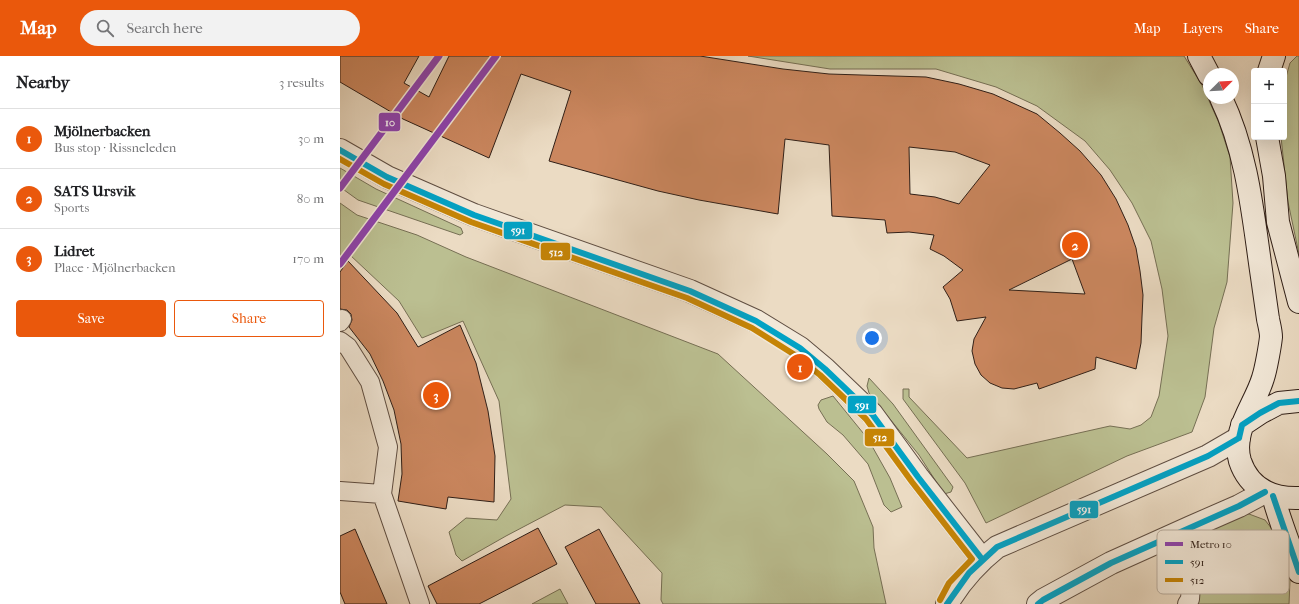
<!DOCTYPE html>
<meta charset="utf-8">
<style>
body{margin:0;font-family:"IM FELL French Canon",serif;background:#f2f2f2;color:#202124}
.controls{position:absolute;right:12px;top:12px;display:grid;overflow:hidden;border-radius:4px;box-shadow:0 4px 16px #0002}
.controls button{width:36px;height:36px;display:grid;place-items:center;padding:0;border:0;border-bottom:1px solid #e0e0e0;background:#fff;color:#202124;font:20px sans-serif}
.compass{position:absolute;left:863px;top:12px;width:36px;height:36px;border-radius:50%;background:#fff;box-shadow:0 4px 16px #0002;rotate:66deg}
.you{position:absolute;left:532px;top:282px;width:14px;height:14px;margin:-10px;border:3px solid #fff;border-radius:50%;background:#1a73e8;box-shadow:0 0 0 6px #1a73e833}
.badge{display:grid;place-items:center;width:26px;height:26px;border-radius:50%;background:#ea580c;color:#fff;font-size:13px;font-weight:700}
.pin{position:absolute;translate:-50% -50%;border:2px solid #fff;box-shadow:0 1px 4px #0006}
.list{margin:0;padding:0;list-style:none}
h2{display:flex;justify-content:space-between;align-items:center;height:52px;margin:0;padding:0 16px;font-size:17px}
h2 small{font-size:13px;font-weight:400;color:#757577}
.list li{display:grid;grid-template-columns:26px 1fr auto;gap:12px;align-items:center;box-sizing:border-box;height:60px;padding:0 16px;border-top:1px solid #e0e0e0}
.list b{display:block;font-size:15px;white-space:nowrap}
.list p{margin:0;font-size:13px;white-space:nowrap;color:#757577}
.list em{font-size:13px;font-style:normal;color:#757577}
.actions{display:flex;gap:8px;padding:12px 16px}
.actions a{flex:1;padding:9px 0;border:1px solid #ea580c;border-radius:4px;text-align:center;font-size:14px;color:#ea580c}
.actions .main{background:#ea580c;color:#fff}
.icon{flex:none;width:22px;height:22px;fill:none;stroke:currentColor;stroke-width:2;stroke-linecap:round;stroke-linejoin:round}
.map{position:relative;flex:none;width:959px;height:548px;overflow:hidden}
header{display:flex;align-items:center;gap:24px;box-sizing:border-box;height:56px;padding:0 20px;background:#ea580c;color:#fff}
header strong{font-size:19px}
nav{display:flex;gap:22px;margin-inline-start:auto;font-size:14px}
.search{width:280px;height:36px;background:#f2f2f2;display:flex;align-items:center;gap:10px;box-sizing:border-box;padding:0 14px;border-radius:22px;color:#757577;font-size:15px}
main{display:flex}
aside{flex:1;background:#fff}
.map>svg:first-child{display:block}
</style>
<header>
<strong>Map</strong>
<div class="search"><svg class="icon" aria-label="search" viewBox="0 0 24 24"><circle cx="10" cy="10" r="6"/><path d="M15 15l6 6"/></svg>Search here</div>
<nav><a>Map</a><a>Layers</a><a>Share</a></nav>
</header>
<main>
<aside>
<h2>Nearby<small>3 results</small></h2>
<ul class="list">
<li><span class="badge">1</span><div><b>Mjölnerbacken</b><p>Bus stop · Rissneleden</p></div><em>30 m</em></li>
<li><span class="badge">2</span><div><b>SATS Ursvik</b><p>Sports</p></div><em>80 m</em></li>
<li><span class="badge">3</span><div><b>Lidret</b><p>Place · Mjölnerbacken</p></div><em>170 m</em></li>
</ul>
<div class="actions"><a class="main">Save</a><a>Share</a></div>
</aside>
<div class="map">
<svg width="959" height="548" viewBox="0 0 959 548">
<rect width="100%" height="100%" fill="#ebdbc3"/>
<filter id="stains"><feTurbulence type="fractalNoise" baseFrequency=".005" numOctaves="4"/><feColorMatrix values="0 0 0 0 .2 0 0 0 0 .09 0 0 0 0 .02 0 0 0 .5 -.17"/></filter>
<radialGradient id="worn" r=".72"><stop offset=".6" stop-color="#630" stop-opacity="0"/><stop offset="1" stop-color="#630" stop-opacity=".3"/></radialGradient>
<!-- green -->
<path fill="#bbbf91" stroke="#766f54" d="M 408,0 L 844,0 L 862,29 L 879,67 L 890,101 L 893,147 L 887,226 L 874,272 L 865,341 L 852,376 L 787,400 L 646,467 L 625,427 L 563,343 L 563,333 L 569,333 L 569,341 L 627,402 L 770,370 L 790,373 L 801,369 L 811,361 L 819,340 L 828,280 L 822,233 L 811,185 L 792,147 L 770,114 L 745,85 L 697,50 L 656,31 L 596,13 L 490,13 Z
M 957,0 L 959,0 L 959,198 L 948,146 L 941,81 L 944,81 L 944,28 L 950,7 Z
M 0,112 L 36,133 L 121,172 L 123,177 L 120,179 L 18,144 L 0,131 Z
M 0,147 L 17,159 L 77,179 L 126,201 L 378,298 L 487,398 L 514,425 L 533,471 L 534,492 L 546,548 L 323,548 L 321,544 L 322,517 L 261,451 L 225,449 L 166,480 L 122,505 L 116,499 L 109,476 L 126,462 L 157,464 L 171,443 L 159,345 L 123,265 L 82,282 L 59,245 L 10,199 L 0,208 Z
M 529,322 L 553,348 L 613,431 L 611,436 L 604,438 L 579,399 L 529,337 L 527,330 Z
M 493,340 L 528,383 L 550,422 L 562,451 L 551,456 L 544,449 L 528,408 L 503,379 L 487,366 L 479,353 L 478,349 L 481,344 Z
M 909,458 L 925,464 L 935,477 L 950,524 L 949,548 L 856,548 L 860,536 L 861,516 L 859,486 L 862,478 L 871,470 L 893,459 Z
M 220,533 L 228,548 L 192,548 Z"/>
<!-- building -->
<path fill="#cb875f" stroke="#301f17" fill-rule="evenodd" d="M 0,0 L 79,0 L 64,27 L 89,41 L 109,0 L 360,0 L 443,13 L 489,18 L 586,21 L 619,28 L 653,38 L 697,58 L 720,77 L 740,95 L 761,119 L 776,143 L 788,169 L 796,192 L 800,215 L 803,239 L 802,261 L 801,287 L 796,313 L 756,301 L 755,313 L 699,333 L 697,327 L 674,333 L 662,332 L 650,327 L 641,319 L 635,308 L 632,295 L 634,283 L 646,261 L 617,265 L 610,243 L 603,231 L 623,214 L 604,200 L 590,193 L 594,179 L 569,176 L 547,177 L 545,164 L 492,160 L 489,89 L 445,83 L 438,158 L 359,144 L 318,135 L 209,105 L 231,35 L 181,18 L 149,102 L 63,63 L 0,26 ZM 569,91 L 615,96 L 650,109 L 619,148 L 595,141 L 570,138 ZM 732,203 L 745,238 L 669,234 Z
M 8,205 L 57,257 L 78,291 L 120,269 L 136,307 L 148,355 L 155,400 L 154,446 L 108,441 L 106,453 L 58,445 L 62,418 L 61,388 L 54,354 L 43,325 L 30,298 L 9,271 L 12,264 L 11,258 L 7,254 L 0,253 L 0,216 Z
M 198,472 L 217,508 L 139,548 L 97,548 L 88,530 Z
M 15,473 L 47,548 L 5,548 L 0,536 L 0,480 Z
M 259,473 L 300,548 L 256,548 L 225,491 Z"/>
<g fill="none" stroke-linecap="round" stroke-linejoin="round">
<!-- minor casing -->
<g stroke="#5f4e42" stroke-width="20">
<path id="minor" d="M 0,266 L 2,263
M 0,285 L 8,291 L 30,326 L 48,391 L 42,438 L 80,548
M 0,435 L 42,438
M 847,548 L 850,543 L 853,503 L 851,471"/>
</g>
<!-- tertiary casing -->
<g stroke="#5f4e42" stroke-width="24">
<path id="tertiary" d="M 0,94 L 47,121 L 134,159 L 350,235 L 416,265 L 460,292 L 485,313 L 532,358 L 578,421 L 642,503
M 607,548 C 620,526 637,507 657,491 L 868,400 L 899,382
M 698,548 L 703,544 L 771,507 L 851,471 L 899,450 L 925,436"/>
</g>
<!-- secondary casing -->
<g stroke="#301f17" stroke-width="24">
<path id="secondary" d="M 859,0 L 869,19
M 929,15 L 934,0
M 881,42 C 908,98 913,160 922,221 C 924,235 926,249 928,263 C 929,268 931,275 931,281 C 930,290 926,313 923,322 C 915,349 891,375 900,405 C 909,432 932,443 959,442
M 927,81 L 934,120 L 938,166 L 959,246
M 902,369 L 920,357 L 939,347 L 959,345
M 933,440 C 940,466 950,490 959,516"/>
</g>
<!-- minor -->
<use href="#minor" stroke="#f2e8d8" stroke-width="18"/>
<!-- tertiary -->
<use href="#tertiary" stroke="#f2e8d8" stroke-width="22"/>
<!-- secondary -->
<use href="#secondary" stroke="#f2e8d8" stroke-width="22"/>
<!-- bus-1 casing -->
<g stroke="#f2e8d8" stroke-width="9">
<path id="bus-1" d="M 0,94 L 47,121 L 134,159 L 350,235 L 416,265 L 460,292 L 485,313 L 532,358 L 578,421 L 642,503
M 899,382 L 902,369 L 920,357 L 939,347 L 959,345
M 933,440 L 959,516
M 607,548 L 629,517 L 657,491 L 868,400 L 899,382
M 698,548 L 703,544 L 771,507 L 899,450 L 925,436"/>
</g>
<!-- bus-2 casing -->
<g stroke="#f2e8d8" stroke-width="9">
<path id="bus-2" d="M 0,103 L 44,128 L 131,166 L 347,242 L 412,272 L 455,299 L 480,319 L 526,363 L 572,426 L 632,503 L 609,527 L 600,544"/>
</g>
<!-- bus-1 -->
<use href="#bus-1" stroke="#02a2c5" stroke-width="6"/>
<!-- bus-2 -->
<use href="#bus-2" stroke="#c58406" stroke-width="6"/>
<!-- metro-1 casing -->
<g stroke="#f2e8d8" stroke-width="10">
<path id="metro-1" d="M 0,132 L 99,0
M 0,208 L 156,0"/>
</g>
<!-- metro-1 -->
<use href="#metro-1" stroke="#8e44ad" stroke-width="7"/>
</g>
<!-- legend -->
<rect x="817" y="474" width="132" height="64" rx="6" fill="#f2e8d8" stroke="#b8ac9e" stroke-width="1"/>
<rect x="825" y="486" width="18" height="4" fill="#8e44ad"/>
<rect x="825" y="504" width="18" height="4" fill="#02a2c5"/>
<rect x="825" y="522" width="18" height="4" fill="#c58406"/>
<g font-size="11" fill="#301f17">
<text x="850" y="492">Metro 10</text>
<text x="850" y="510">591</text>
<text x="850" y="528">512</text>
</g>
<g stroke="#f2e8d8" stroke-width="1.5">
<rect x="38" y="56" width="23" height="20" rx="4" fill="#8e44ad"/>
<rect x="163" y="165" width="30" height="19" rx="4" fill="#02a2c5"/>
<rect x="200" y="186" width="31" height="19" rx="4" fill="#c58406"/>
<rect x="507" y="339" width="30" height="19" rx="4" fill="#02a2c5"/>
<rect x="524" y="372" width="31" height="19" rx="4" fill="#c58406"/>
<rect x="729" y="444" width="30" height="19" rx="4" fill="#02a2c5"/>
</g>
<g font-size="11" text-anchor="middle" font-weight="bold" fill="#fff">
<text x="50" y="70">10</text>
<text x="178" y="178">591</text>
<text x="216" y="200">512</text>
<text x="522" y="353">591</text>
<text x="540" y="385">512</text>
<text x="744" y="457">591</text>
</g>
<rect width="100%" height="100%" filter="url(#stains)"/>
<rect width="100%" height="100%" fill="url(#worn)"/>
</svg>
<div class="controls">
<button>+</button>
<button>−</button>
</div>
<svg class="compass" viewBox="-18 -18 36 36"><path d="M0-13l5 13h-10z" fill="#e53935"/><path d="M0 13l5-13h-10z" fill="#757577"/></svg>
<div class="you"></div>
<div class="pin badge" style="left:460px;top:311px">1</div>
<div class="pin badge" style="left:735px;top:189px">2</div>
<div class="pin badge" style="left:96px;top:339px">3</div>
</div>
</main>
